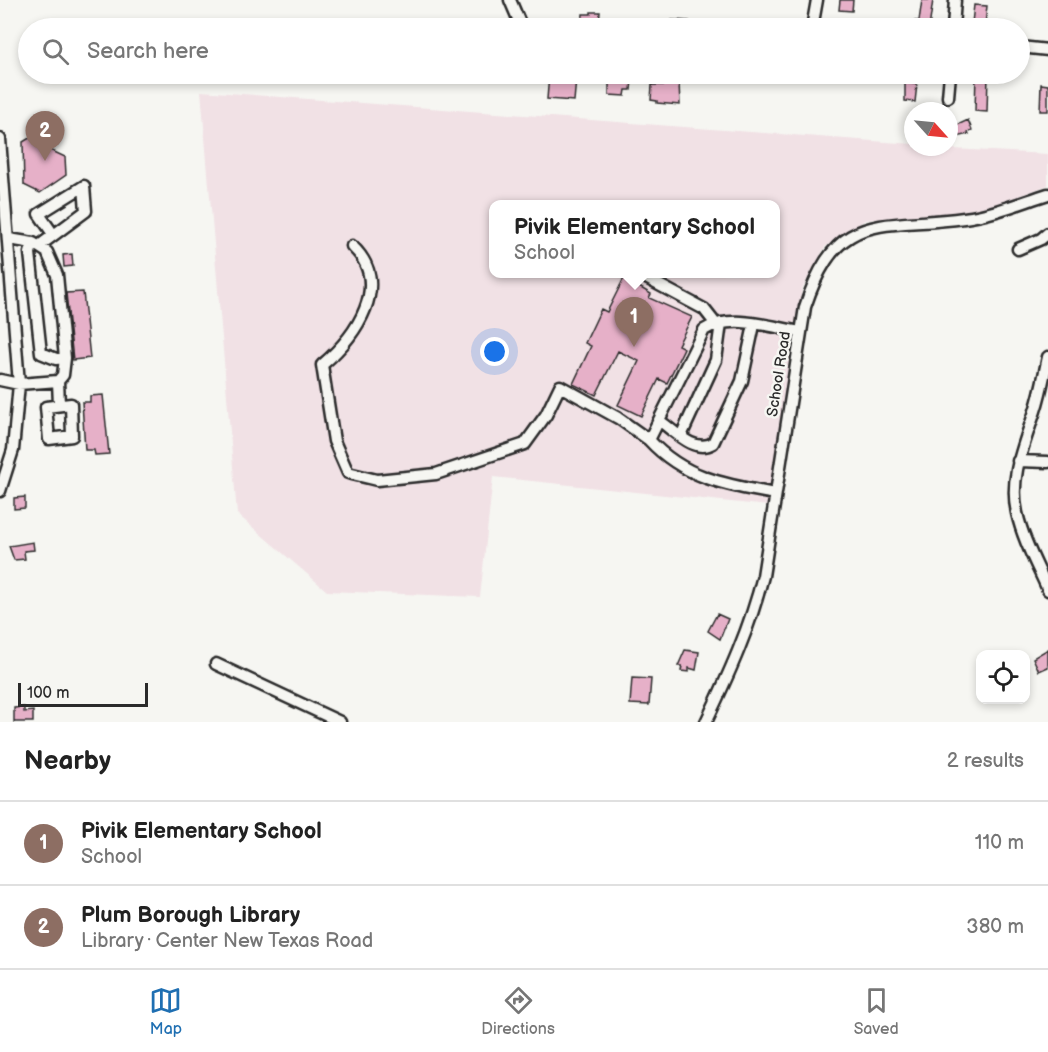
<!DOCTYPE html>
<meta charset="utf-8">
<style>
body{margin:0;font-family:"Balsamiq Sans",sans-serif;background:#f6f6f6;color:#222}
.controls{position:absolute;right:18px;bottom:18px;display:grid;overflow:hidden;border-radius:12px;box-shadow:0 3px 9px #0003}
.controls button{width:54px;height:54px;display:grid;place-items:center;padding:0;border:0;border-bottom:2px solid #e0e0e0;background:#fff;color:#222;font:30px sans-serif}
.compass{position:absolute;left:904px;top:102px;width:54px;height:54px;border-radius:50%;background:#fff;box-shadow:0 3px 9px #0003;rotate:117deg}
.scale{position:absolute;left:18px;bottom:15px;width:130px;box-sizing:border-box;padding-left:6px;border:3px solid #2b2b2b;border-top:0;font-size:16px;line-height:21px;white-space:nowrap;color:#2b2b2b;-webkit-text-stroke:4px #f6f6f2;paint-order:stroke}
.you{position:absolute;left:495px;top:352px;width:21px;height:21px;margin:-15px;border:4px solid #fff;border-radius:50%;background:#1a73e8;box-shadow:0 0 0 9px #1a73e833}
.badge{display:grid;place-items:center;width:39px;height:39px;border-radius:50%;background:#1f6fb2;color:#fff;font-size:20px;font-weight:700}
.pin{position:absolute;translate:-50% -50px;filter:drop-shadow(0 2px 3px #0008)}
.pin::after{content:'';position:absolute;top:32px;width:21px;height:18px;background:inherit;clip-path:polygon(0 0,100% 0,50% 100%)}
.popup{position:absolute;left:489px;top:200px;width:291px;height:78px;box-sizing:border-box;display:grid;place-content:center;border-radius:12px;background:#fff;filter:drop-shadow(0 2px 4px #0005);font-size:20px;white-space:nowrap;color:#767676}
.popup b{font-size:22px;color:#222}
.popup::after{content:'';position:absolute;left:50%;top:100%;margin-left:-12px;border:12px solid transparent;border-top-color:#fff}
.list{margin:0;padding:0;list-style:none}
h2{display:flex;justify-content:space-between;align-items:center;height:78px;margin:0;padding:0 24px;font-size:26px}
h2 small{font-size:20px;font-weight:400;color:#767676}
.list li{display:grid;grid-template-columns:39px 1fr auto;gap:18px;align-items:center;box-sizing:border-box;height:84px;padding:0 24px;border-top:2px solid #e0e0e0}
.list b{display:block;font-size:22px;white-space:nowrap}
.list p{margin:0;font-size:20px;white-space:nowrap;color:#767676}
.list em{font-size:20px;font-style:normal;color:#767676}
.icon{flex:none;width:33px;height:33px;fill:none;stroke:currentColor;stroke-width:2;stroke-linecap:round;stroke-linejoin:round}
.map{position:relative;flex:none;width:1048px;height:722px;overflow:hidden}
.search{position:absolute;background:#fff;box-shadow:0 3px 9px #0003;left:18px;right:18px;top:18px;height:66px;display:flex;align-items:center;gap:15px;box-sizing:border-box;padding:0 21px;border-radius:33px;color:#767676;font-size:22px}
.sheet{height:246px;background:#fff}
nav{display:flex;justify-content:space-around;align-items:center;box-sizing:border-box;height:84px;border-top:2px solid #e0e0e0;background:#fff;font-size:16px;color:#767676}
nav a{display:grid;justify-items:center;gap:3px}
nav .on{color:#1f6fb2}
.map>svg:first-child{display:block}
</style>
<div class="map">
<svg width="1048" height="722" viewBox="0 0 1048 722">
<rect width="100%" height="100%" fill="#f6f6f2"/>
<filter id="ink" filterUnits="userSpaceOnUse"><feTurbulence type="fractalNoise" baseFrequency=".0167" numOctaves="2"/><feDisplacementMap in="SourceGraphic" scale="12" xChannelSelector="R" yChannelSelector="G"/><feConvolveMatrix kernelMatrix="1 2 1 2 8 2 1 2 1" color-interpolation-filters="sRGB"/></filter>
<g filter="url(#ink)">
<!-- built -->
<path fill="#f1e1e5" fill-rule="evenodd" d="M 201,91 L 913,144 L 913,147 L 1048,154 L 1048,185 L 983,210 L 865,220 L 825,247 L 802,289 L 769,506 L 493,477 L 480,597 L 327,591 L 237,514 ZM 493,204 L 775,204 L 775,274 L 493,274 Z"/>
<!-- building -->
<path fill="#e6b0c8" stroke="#2b2b2b" stroke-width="1.5" d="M 840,0 L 853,0 L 852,11 L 839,10 Z
M 922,0 L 933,0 L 929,28 L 914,28 L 915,21 L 919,21 Z
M 974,5 L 987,6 L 985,25 L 972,23 Z
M 591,12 L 600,12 L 599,27 L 582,27 L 583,14 L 591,14 Z
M 672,20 L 689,21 L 688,28 L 672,28 Z
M 715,22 L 740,23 L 740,28 L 715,28 Z
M 976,74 L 988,74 L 987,112 L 975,111 Z
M 549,75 L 576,79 L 574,101 L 547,99 Z
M 621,79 L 632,80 L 631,90 L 626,90 L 625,96 L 609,95 L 609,82 L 620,82 Z
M 668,81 L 679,82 L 680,105 L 657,103 L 657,101 L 651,100 L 652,85 L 668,85 Z
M 905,83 L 917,84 L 915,102 L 905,101 Z
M 1041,84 L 1048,85 L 1048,111 L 1040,111 Z
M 968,120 L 972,130 L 968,132 L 969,134 L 956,137 L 951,128 Z
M 36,134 L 49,140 L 50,150 L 65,157 L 66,175 L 40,193 L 24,185 L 23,142 Z
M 72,254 L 73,266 L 64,267 L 63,255 Z
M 624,278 L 651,294 L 649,298 L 692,317 L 678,345 L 684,348 L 667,383 L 659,379 L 641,416 L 618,405 L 639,361 L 618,351 L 596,395 L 573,384 L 591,346 L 585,343 L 601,309 L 607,312 Z
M 83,292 L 90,358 L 73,360 L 66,293 Z
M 103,395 L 109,454 L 95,455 L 94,450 L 85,450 L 82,402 L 90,402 L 90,396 Z
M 25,497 L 25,508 L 14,509 L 14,498 Z
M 33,542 L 34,550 L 24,551 L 25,559 L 14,560 L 9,546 Z
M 717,614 L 728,619 L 720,639 L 708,631 Z
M 1048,649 L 1048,667 L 1039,671 L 1033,658 Z
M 685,650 L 699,652 L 696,670 L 689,668 L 689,672 L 681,671 L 682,666 L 678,666 Z
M 632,678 L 651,679 L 649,705 L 630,704 Z
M 24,707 L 24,712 L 33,711 L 33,722 L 14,722 L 14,708 Z"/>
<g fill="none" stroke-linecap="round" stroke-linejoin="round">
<!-- minor casing -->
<g stroke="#2b2b2b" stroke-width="15">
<path id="minor" d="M 510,0 L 522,28
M 812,28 L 817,0
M 953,28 L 955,0
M 1020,47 L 1048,50
M 948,97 L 950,74
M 0,139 L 19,384 L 13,450 L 0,491
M 9,239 L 33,243
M 39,246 L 86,211 L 84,186 L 39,214 L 53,234
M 352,246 C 393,284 356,336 322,365 L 334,441 L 348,473 L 377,480 L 436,474 L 525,444 L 546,415 L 560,386 L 618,418 L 649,440
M 1018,249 L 1041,239 L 1048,233
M 648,279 L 704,309 L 715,323
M 1048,357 C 1044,375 1041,393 1035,411 C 1024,445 1009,477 1017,513 C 1023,540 1037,565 1048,590
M 0,380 L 19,384 L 58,381 L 63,375 L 65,358 L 57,275 L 47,252 L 33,243 L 30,253 L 41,353 L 56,359 L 65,358
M 58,381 L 59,405
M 71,404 L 72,436 L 49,439 L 46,407 Z
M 660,421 C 674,431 695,454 713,443 L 742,381 L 754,325
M 681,436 L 716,360 L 721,323
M 1018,461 L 1048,462
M 775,494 C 726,485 684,478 649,440 L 704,330 C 731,313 771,327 801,332
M 216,664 L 340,722
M 706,722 C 729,674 750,628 763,576 L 805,307 C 838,207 880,230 964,218 C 994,214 1020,203 1048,194"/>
</g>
<!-- minor -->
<use href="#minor" stroke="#f6f6f2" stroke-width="10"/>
</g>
</g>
<g text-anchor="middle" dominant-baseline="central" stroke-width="5" stroke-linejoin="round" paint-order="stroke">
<!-- street labels -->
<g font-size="15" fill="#2b2b2b" stroke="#f6f6f2">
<text transform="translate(779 374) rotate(-81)">School Road</text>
</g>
</g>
</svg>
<div class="controls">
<button><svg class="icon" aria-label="locate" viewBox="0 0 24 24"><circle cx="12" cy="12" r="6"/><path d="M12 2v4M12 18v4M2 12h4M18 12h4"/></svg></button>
</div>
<svg class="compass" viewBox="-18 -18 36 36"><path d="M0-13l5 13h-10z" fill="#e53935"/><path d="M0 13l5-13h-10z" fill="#767676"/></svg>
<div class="scale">100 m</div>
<div class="you"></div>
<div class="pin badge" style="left:634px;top:347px;background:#8d6e63">1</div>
<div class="popup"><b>Pivik Elementary School</b>School</div>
<div class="pin badge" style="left:45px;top:161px;background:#8d6e63">2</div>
<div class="search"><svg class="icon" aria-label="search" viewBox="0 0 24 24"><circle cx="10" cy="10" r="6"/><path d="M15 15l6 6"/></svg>Search here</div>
</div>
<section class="sheet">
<h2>Nearby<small>2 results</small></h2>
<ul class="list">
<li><span class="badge" style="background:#8d6e63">1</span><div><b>Pivik Elementary School</b><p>School</p></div><em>110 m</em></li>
<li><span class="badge" style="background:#8d6e63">2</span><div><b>Plum Borough Library</b><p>Library · Center New Texas Road</p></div><em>380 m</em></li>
</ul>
</section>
<nav>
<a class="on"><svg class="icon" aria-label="map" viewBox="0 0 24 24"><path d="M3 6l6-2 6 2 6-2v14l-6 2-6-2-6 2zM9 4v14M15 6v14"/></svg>Map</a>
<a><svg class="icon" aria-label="directions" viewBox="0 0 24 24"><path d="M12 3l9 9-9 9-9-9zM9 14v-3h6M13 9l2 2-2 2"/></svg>Directions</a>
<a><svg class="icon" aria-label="saved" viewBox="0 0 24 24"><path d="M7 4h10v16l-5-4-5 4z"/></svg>Saved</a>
</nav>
